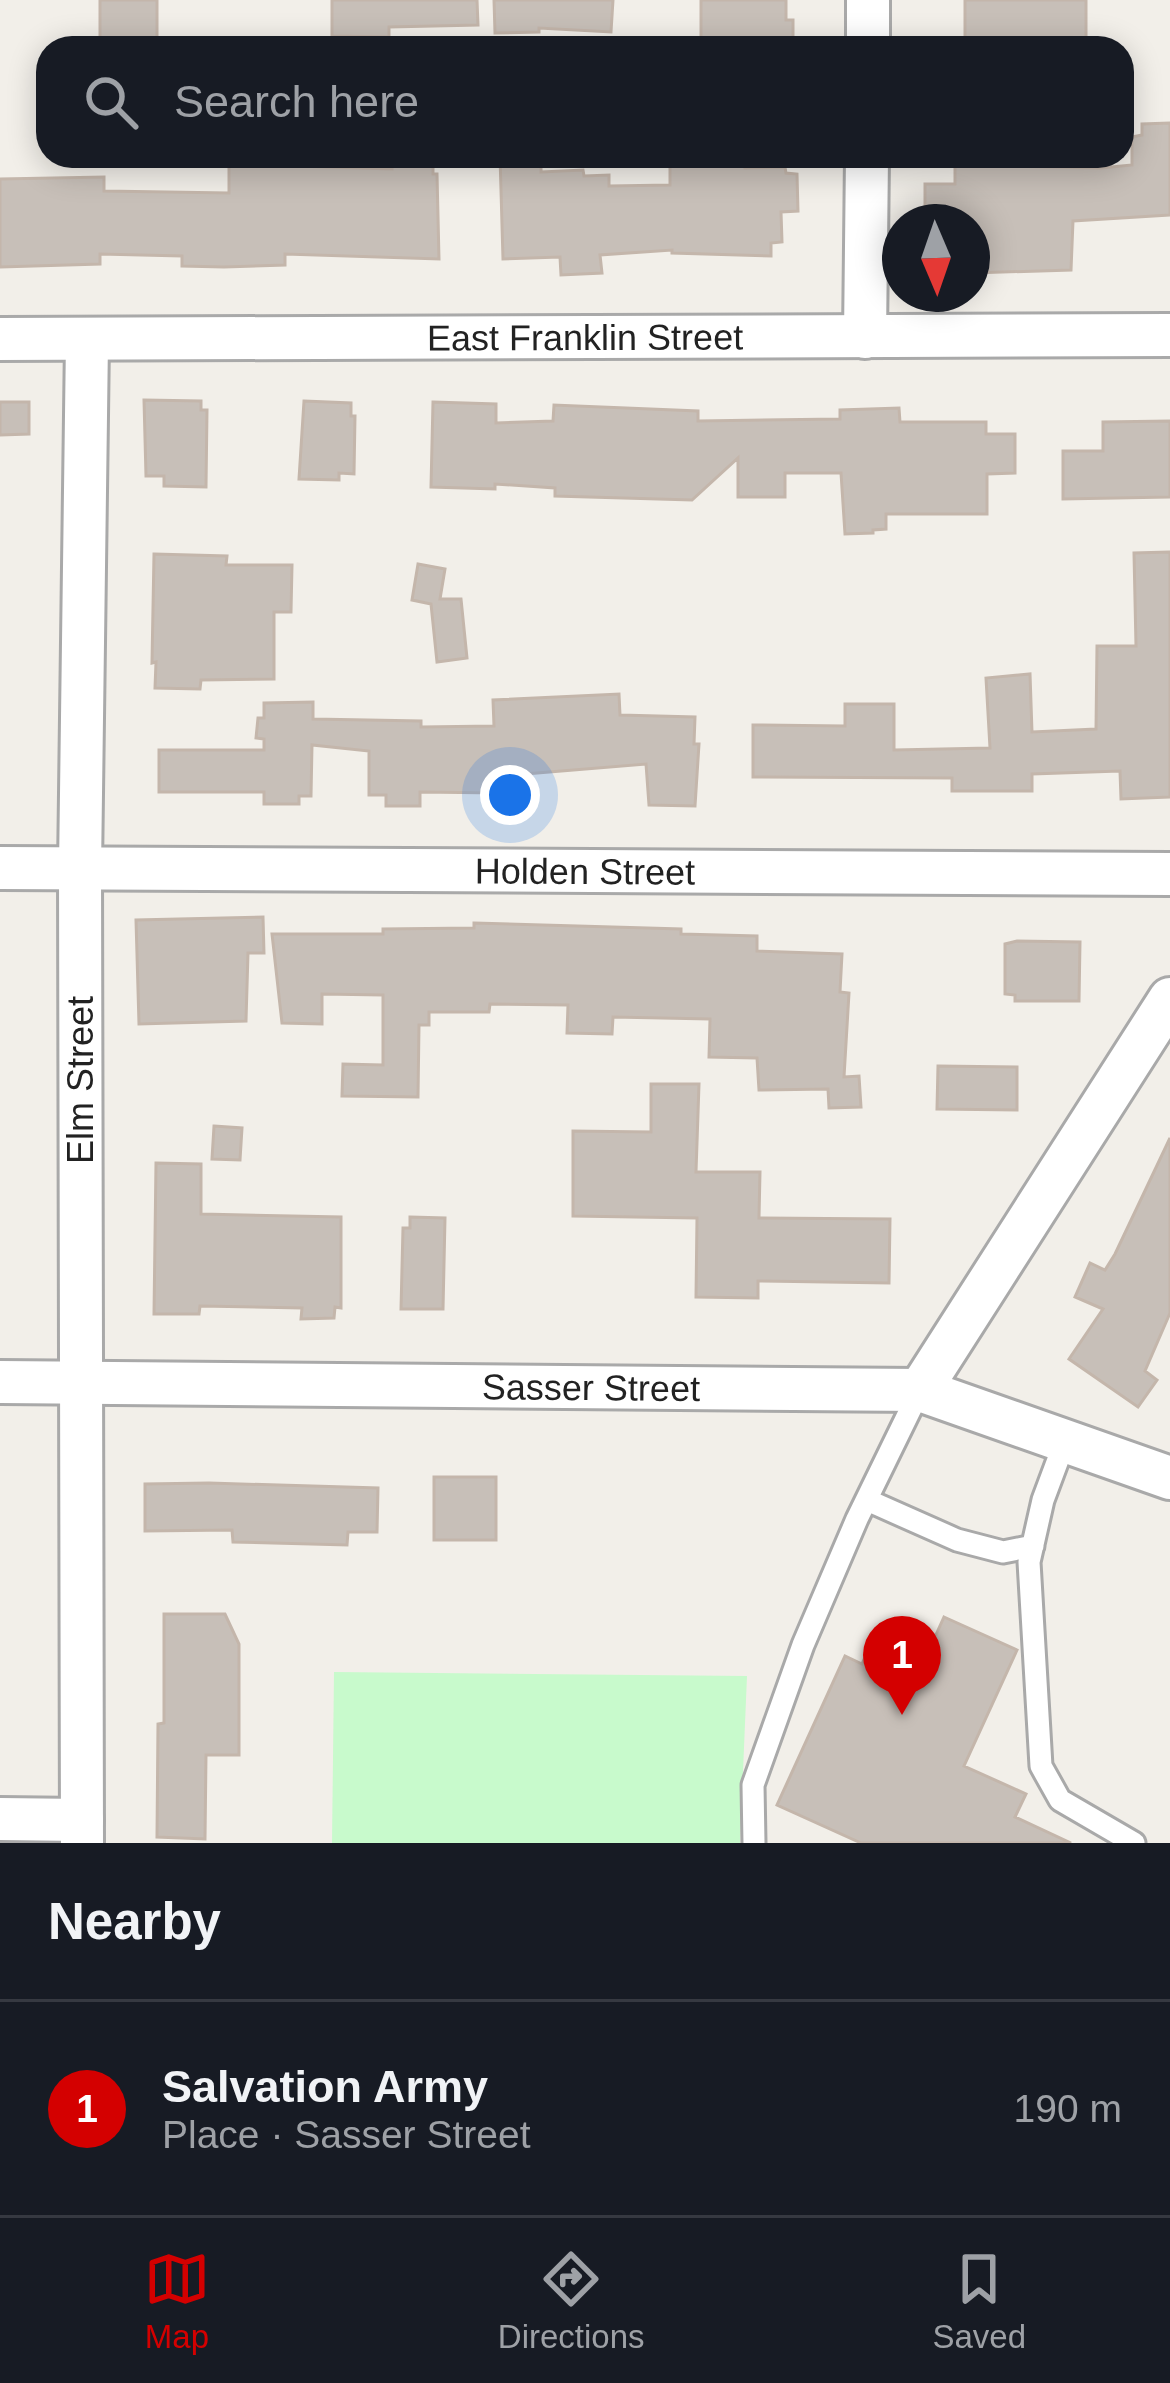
<!DOCTYPE html>
<meta charset="utf-8">
<style>
body{margin:0;font-family:Helvetica,sans-serif;background:#242831;color:#f1f3f6}
.compass{position:absolute;left:882px;top:204px;width:108px;height:108px;border-radius:50%;background:#171b24;box-shadow:0 6px 30px #0003;rotate:178deg}
.you{position:absolute;left:510px;top:795px;width:42px;height:42px;margin:-30px;border:9px solid #fff;border-radius:50%;background:#1a73e8;box-shadow:0 0 0 18px #1a73e833}
.badge{display:grid;place-items:center;width:78px;height:78px;border-radius:50%;background:#d40000;color:#fff;font-size:39px;font-weight:700}
.pin{position:absolute;translate:-50% -99px;filter:drop-shadow(0 3px 6px #0008)}
.pin::after{content:'';position:absolute;top:63px;width:42px;height:36px;background:inherit;clip-path:polygon(0 0,100% 0,50% 100%)}
.list{margin:0;padding:0;list-style:none}
h2{display:flex;justify-content:space-between;align-items:center;height:156px;margin:0;padding:0 48px;font-size:51px}
h2 small{font-size:39px;font-weight:400;color:#9ea1a6}
.list li{display:grid;grid-template-columns:78px 1fr auto;gap:36px;align-items:center;box-sizing:border-box;height:216px;padding:0 48px;border-top:3px solid #363941}
.list b{display:block;font-size:45px;white-space:nowrap}
.list p{margin:0;font-size:39px;white-space:nowrap;color:#9ea1a6}
.list em{font-size:39px;font-style:normal;color:#9ea1a6}
.icon{flex:none;width:66px;height:66px;fill:none;stroke:currentColor;stroke-width:2;stroke-linecap:round;stroke-linejoin:round}
.map{position:relative;flex:none;width:1170px;height:1843px;overflow:hidden}
.search{position:absolute;background:#171b24;box-shadow:0 6px 30px #0003;left:36px;right:36px;top:36px;height:132px;display:flex;align-items:center;gap:30px;box-sizing:border-box;padding:0 42px;border-radius:36px;color:#9ea1a6;font-size:45px}
.sheet{height:372px;background:#171b24}
nav{display:flex;justify-content:space-around;align-items:center;box-sizing:border-box;height:168px;border-top:3px solid #363941;background:#171b24;font-size:33px;color:#9ea1a6}
nav a{display:grid;justify-items:center;gap:6px}
nav .on{color:#d40000}
.map>svg:first-child{display:block}
</style>
<div class="map">
<svg width="1170" height="1843" viewBox="0 0 1170 1843">
<rect width="100%" height="100%" fill="#f2efe9"/>
<!-- park -->
<path fill="#c8facc" d="M 334,1672 L 747,1676 L 740,1843 L 332,1843 Z"/>
<!-- building -->
<path fill="#c7bfb8" stroke="#c4b6ab" stroke-width="3" d="M 100,0 L 157,0 L 157,41 L 100,41 Z
M 332,0 L 477,0 L 478,25 L 389,27 L 389,37 L 332,36 Z
M 494,0 L 613,0 L 611,32 L 539,28 L 539,32 L 495,33 Z
M 701,0 L 786,0 L 786,20 L 793,20 L 793,48 L 701,48 Z
M 965,0 L 1086,0 L 1086,48 L 965,48 Z
M 1170,123 L 1170,215 L 1073,221 L 1071,270 L 972,273 L 972,222 L 925,222 L 925,184 L 955,184 L 955,165 L 1101,168 L 1132,165 L 1132,137 L 1142,135 L 1142,124 Z
M 229,156 L 297,156 L 297,166 L 392,169 L 392,156 L 433,156 L 433,174 L 437,174 L 439,259 L 285,254 L 285,265 L 224,267 L 182,266 L 182,256 L 100,254 L 100,264 L 0,267 L 0,179 L 104,177 L 104,191 L 229,193 Z
M 500,156 L 529,156 L 530,166 L 541,166 L 541,172 L 583,170 L 584,176 L 609,175 L 609,186 L 670,185 L 670,164 L 700,164 L 700,156 L 745,156 L 745,168 L 785,167 L 786,173 L 797,174 L 798,211 L 781,212 L 782,242 L 771,243 L 771,256 L 672,253 L 672,250 L 600,255 L 602,273 L 561,275 L 560,257 L 503,259 Z
M 144,400 L 201,401 L 201,410 L 207,410 L 206,487 L 164,486 L 164,476 L 146,476 Z
M 304,401 L 351,403 L 351,416 L 355,416 L 354,474 L 339,473 L 339,480 L 299,479 Z
M 0,402 L 29,402 L 29,434 L 0,435 Z
M 433,402 L 496,404 L 496,423 L 553,421 L 554,405 L 698,411 L 698,421 L 840,419 L 840,410 L 899,408 L 900,422 L 986,422 L 986,434 L 1015,434 L 1015,473 L 987,474 L 987,514 L 886,514 L 886,529 L 873,530 L 873,533 L 845,534 L 841,473 L 785,473 L 785,497 L 738,497 L 738,458 L 692,500 L 555,496 L 555,488 L 495,484 L 495,489 L 431,487 Z
M 1170,421 L 1170,497 L 1063,499 L 1063,451 L 1103,451 L 1103,422 Z
M 1170,552 L 1170,797 L 1121,799 L 1120,771 L 1032,774 L 1032,791 L 952,791 L 952,778 L 753,777 L 753,725 L 845,726 L 845,704 L 894,704 L 894,750 L 990,748 L 986,678 L 1030,674 L 1032,732 L 1096,729 L 1097,646 L 1136,646 L 1134,553 Z
M 154,554 L 227,556 L 226,565 L 292,565 L 291,612 L 274,612 L 274,679 L 201,680 L 200,689 L 155,688 L 156,662 L 152,663 Z
M 418,564 L 445,569 L 440,599 L 461,599 L 467,658 L 437,662 L 431,604 L 412,600 Z
M 619,694 L 620,715 L 695,717 L 694,744 L 699,744 L 695,806 L 649,805 L 646,764 L 513,775 L 513,779 L 499,778 L 499,793 L 420,792 L 420,806 L 386,806 L 386,795 L 369,795 L 369,751 L 312,745 L 311,796 L 299,796 L 299,804 L 264,804 L 264,792 L 159,792 L 159,750 L 264,750 L 264,739 L 256,738 L 258,718 L 264,718 L 264,703 L 313,702 L 313,719 L 421,721 L 421,727 L 494,726 L 493,700 Z
M 263,917 L 264,953 L 248,953 L 246,1021 L 139,1024 L 136,920 Z
M 474,923 L 681,929 L 681,934 L 757,936 L 757,951 L 842,954 L 840,992 L 849,993 L 844,1077 L 859,1076 L 861,1107 L 829,1108 L 828,1089 L 759,1090 L 757,1058 L 709,1057 L 710,1019 L 613,1017 L 612,1034 L 567,1033 L 568,1005 L 490,1004 L 489,1012 L 429,1012 L 429,1025 L 419,1025 L 418,1097 L 342,1096 L 343,1064 L 383,1065 L 383,995 L 322,994 L 322,1024 L 282,1023 L 272,934 L 383,934 L 383,929 L 474,928 Z
M 1017,941 L 1080,942 L 1079,1001 L 1015,1001 L 1015,995 L 1005,994 L 1005,944 Z
M 938,1066 L 1017,1067 L 1017,1110 L 937,1109 Z
M 651,1084 L 699,1084 L 696,1172 L 760,1172 L 759,1218 L 890,1219 L 889,1283 L 758,1281 L 758,1298 L 696,1297 L 697,1218 L 573,1216 L 573,1131 L 651,1132 Z
M 214,1126 L 242,1128 L 240,1160 L 212,1159 Z
M 1170,1138 L 1170,1313 L 1145,1371 L 1157,1380 L 1138,1407 L 1069,1359 L 1103,1309 L 1075,1297 L 1090,1263 L 1105,1270 L 1115,1254 Z
M 156,1163 L 201,1164 L 201,1214 L 341,1217 L 341,1308 L 335,1307 L 334,1318 L 301,1319 L 302,1308 L 200,1306 L 199,1314 L 154,1314 Z
M 410,1217 L 445,1218 L 443,1309 L 401,1309 L 403,1228 L 410,1228 Z
M 434,1477 L 496,1477 L 496,1540 L 434,1540 Z
M 209,1483 L 378,1488 L 377,1532 L 348,1532 L 347,1545 L 233,1542 L 232,1530 L 145,1531 L 145,1484 Z
M 164,1614 L 225,1614 L 239,1644 L 239,1755 L 206,1755 L 205,1839 L 157,1837 L 158,1724 L 164,1723 Z
M 944,1617 L 1017,1650 L 964,1766 L 1026,1794 L 1015,1817 L 1071,1843 L 861,1843 L 777,1805 L 845,1656 L 862,1664 L 880,1625 L 930,1648 Z"/>
<g fill="none" stroke-linecap="round" stroke-linejoin="round">
<!-- lane casing -->
<g stroke="#a9a9a9" stroke-width="27">
<path id="lane" d="M 1065,1441 L 1043,1500 L 1029,1562 L 1041,1766 L 1060,1800 L 1134,1843
M 867,1500 L 957,1540 L 1003,1552 L 1033,1546
M 754,1843 L 753,1785 L 803,1645 L 857,1519 L 920,1390"/>
</g>
<!-- street casing -->
<g stroke="#a9a9a9" stroke-width="48">
<g id="street">
<path d="M 868,48 L 868,0"/>
<path d="M 865,337 L 867,156"/>
<path id="s1" d="M 0,339 L 1170,335"/>
<path id="s2" d="M 0,868 L 1170,874"/>
<path id="s3" d="M 0,1382 L 920,1390 L 1170,1478"/>
<path d="M 920,1390 L 1170,999"/>
<path d="M 0,1819 L 82,1820"/>
<path d="M 82,1843 L 80,869 L 87,340"/>
</g>
</g>
<!-- lane -->
<use href="#lane" stroke="#fff" stroke-width="21"/>
<!-- street -->
<use href="#street" stroke="#fff" stroke-width="42"/>
</g>
<g text-anchor="middle" dominant-baseline="central" stroke-width="10" stroke-linejoin="round" paint-order="stroke">
<!-- street labels -->
<g font-size="36" fill="#222" stroke="#fff">
<text stroke="none"><textPath href="#s1" startOffset="585">East Franklin Street</textPath></text>
<text stroke="none"><textPath href="#s2" startOffset="585">Holden Street</textPath></text>
<text transform="translate(80 1080) rotate(-90)">Elm Street</text>
<text stroke="none"><textPath href="#s3" startOffset="591">Sasser Street</textPath></text>
</g>
</g>
</svg>
<svg class="compass" viewBox="-18 -18 36 36"><path d="M0-13l5 13h-10z" fill="#e53935"/><path d="M0 13l5-13h-10z" fill="#9ea1a6"/></svg>
<div class="you"></div>
<div class="pin badge" style="left:902px;top:1715px">1</div>
<div class="search"><svg class="icon" aria-label="search" viewBox="0 0 24 24"><circle cx="10" cy="10" r="6"/><path d="M15 15l6 6"/></svg>Search here</div>
</div>
<section class="sheet">
<h2>Nearby<small></small></h2>
<ul class="list">
<li><span class="badge">1</span><div><b>Salvation Army</b><p>Place · Sasser Street</p></div><em>190 m</em></li>
</ul>
</section>
<nav>
<a class="on"><svg class="icon" aria-label="map" viewBox="0 0 24 24"><path d="M3 6l6-2 6 2 6-2v14l-6 2-6-2-6 2zM9 4v14M15 6v14"/></svg>Map</a>
<a><svg class="icon" aria-label="directions" viewBox="0 0 24 24"><path d="M12 3l9 9-9 9-9-9zM9 14v-3h6M13 9l2 2-2 2"/></svg>Directions</a>
<a><svg class="icon" aria-label="saved" viewBox="0 0 24 24"><path d="M7 4h10v16l-5-4-5 4z"/></svg>Saved</a>
</nav>
